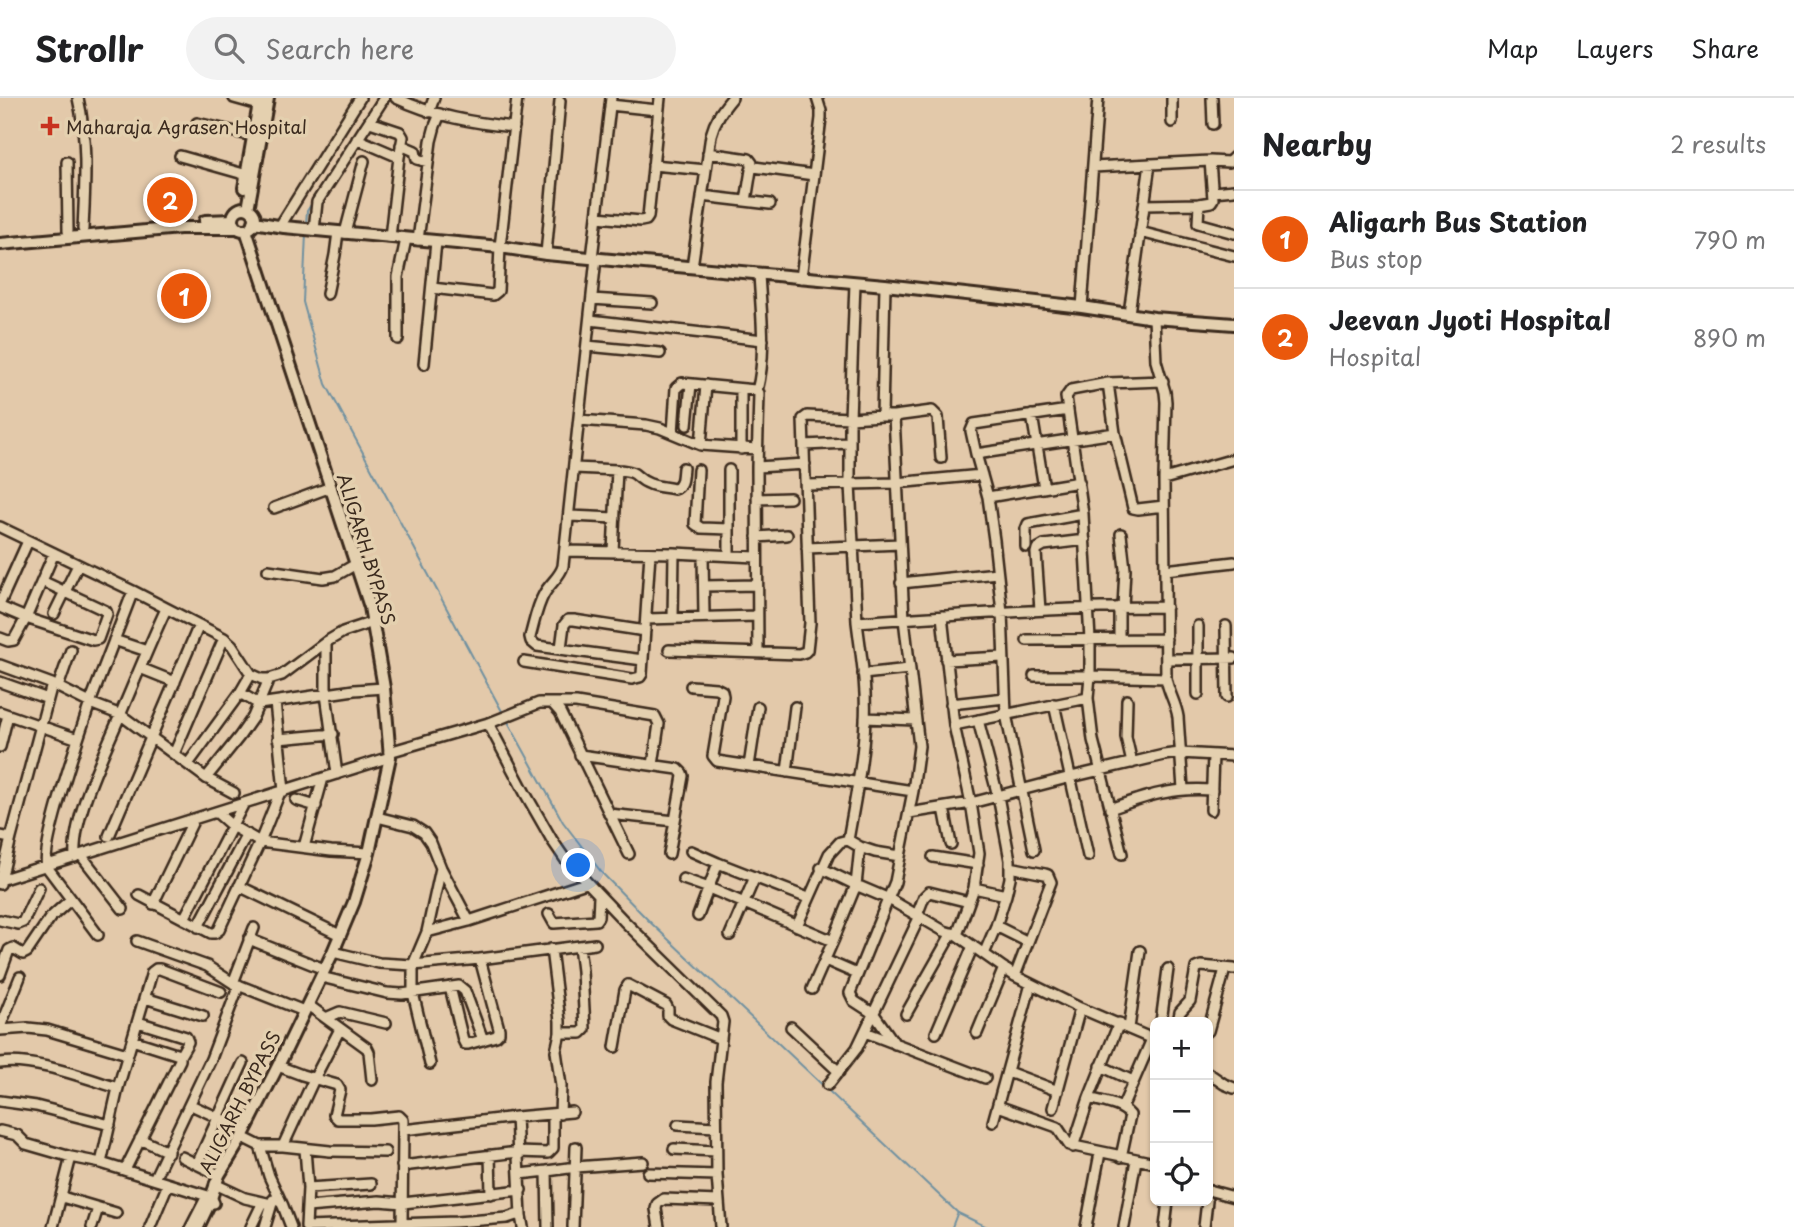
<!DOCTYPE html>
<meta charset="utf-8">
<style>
body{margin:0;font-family:"Playpen Sans",sans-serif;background:#f2f2f2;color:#202124}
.controls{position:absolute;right:21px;bottom:21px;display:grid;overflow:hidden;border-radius:10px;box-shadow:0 2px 5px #0004}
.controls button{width:63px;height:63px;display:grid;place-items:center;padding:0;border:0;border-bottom:2px solid #e0e0e0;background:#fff;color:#202124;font:35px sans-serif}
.you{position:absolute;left:579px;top:768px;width:24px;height:24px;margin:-18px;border:5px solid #fff;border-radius:50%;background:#1a73e8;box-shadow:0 0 0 10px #1a73e833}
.badge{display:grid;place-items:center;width:46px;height:46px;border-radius:50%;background:#ea580c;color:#fff;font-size:23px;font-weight:700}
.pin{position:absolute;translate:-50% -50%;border:4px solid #fff;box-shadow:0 2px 7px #0006}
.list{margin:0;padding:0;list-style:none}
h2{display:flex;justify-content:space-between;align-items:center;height:91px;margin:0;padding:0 28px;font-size:30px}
h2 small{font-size:23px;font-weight:400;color:#757577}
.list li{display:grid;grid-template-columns:46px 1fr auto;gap:21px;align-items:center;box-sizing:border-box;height:98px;padding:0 28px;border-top:2px solid #e0e0e0}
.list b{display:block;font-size:26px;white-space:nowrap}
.list p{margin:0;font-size:23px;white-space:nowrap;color:#757577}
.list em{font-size:23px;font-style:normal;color:#757577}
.icon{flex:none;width:38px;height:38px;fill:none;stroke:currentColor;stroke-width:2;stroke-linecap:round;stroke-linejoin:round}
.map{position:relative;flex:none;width:1234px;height:1129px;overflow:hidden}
header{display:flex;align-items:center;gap:42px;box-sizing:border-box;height:98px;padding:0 35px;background:#fff;border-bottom:2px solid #e0e0e0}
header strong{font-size:33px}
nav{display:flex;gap:38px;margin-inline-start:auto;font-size:24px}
.search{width:490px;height:63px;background:#f2f2f2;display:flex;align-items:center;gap:18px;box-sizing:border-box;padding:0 24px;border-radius:38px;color:#757577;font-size:26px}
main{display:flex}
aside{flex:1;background:#fff}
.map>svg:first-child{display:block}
</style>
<header>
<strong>Strollr</strong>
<div class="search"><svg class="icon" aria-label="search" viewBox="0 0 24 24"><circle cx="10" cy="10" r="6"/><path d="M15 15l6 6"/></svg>Search here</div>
<nav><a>Map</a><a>Layers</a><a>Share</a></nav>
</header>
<main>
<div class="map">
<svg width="1234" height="1129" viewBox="0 0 1234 1129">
<rect width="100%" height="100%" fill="#e3c9aa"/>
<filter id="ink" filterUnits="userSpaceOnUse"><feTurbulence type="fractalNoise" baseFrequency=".0143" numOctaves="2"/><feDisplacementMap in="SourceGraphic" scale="14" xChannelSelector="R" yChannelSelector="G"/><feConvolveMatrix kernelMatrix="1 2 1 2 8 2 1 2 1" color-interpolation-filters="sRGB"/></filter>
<g filter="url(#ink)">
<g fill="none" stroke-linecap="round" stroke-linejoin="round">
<!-- stream -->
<path stroke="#7191a0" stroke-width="2" d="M 343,56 L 378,0
M 306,126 L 307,113 L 314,102
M 306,135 L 303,204 L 326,286 L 504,617
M 507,622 L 563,724 L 602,775 L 651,825 L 958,1115 L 987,1129
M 952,1129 L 957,1116"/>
<!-- minor casing -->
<g stroke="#3b2a1e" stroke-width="14">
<path id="minor" d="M 78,0 C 88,43 85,88 83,131
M 234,0 L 259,7
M 396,0 C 434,18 473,25 514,29
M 1172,0 L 1172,24
M 1212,0 L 1213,26
M 610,7 L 657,12
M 429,14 L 434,0
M 370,24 L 400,34 L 403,39 L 399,59 L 390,139
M 197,25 L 253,38
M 357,41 L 399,59
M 401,47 L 415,53 L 417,61 L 428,64
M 708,55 L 749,61 L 752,65 L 752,70
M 180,58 L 247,77
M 67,64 L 68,133
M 653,67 L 706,72
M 1093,69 L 1210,63 L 1229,64 L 1234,59
M 814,77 L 821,20 L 821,13 L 817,0
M 1213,94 L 1234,92
M 702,98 L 770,106
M 746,103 L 751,72 L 754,69 L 814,77 L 801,180
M 1199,106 L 1198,125 L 1234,135
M 1144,107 L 1199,106 L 1211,104 L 1213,101 L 1210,63
M 597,119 L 641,123 L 646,122 L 648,119 L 660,0
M 280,128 L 360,0
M 314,132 L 317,104 L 384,0
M 1140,134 L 1234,158
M 345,135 L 364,63
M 418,142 L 431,43 L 435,28 L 440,16
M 546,156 L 560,3
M 592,160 L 611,0
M 596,160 L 563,468 C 560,479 550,485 544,496 C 537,508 534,525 530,539 L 531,543 L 537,548 L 643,562
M 692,169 L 711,37 C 715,22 722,12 732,0
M 855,185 L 850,320 L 882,318
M 885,187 L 882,318 L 894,318 L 904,521 L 919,648 L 913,693 L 895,784 L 850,895 L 854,903 L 874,916 L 895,946
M 432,190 L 493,197 L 498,193 L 500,149 L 517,0
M 327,196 L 335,157 L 338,134
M 592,201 L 652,205
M 1082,209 L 1098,0
M 1129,215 L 1150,66
M 1154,220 L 1156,263 L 1165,294 L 1166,304 L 1164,381 L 1166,580 C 1168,594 1176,605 1178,619 L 1183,691
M 590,222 L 763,242
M 398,241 L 398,179 L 406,141
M 587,248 L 660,255
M 424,266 L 436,144
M 757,293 C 767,254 761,215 759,176
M 1032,317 L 1044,390
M 894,318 L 932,313 L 938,319 L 941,360
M 579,322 L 646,327 L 660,330 L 701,347 L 757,351
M 687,327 L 691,286
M 673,335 L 676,290 L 682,285 L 755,292 L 759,295 L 757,369
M 1115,335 L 1133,410 L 1138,411 L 1164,408
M 701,347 L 706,287
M 804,347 L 849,345
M 741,351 L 741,291
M 976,356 L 971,333 L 974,326 L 1068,312
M 575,370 L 617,372 L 613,453
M 617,372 C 641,373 633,380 650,386 C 657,389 666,389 674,391 C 683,389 682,378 683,370
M 698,372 L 695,426 L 701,430 L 729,431
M 1164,381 L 1234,361
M 806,387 L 896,385 L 982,377
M 988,399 L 1079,384
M 757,401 L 790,400
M 274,410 L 331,389
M 570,418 L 615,420
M 0,429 L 133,493 L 224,540 L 232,547 L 251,576 L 262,581 L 269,581 L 282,577 L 326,544 L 343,534 L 373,524
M 1121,436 L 1125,471 L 1123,509
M 757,439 L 787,437
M 1026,449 L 1026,431 L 1028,426 L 1083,416
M 807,450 L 900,446
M 565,453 L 674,455 L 756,459
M 703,457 L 704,518
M 729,457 L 729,372
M 268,472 L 323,480 L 335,478 L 356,466
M 1165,472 L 1234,464
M 42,483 L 106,513 L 107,516 L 98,541 L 93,542 L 26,520 L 54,455
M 901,485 L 997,475
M 704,488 L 757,487
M 0,505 L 28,443
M 0,509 L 26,520 L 14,542 L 8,543 L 0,540
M 1119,509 L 1119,541
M 1040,512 L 1036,455 L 1037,451 L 1044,447 L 1085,442
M 54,516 L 78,467
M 942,518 L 954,627 L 971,705 L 979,755 L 974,790 L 957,837 L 944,833 L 889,801 L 856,787 L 860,749 L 848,742 C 855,702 863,663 865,623 C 867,590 861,557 857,524 C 960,517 1062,509 1166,509
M 673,520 L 674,455
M 646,521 L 757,518
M 1198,528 L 1198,596
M 1226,528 L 1227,599
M 114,542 L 147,553
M 1027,542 L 1166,541
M 326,544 L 326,596 L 337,676
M 561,550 L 564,527 L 568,522 L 574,522 L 645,533
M 669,552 L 799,556 L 805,554 L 807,552 L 810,525 L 809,498 L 803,321 L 807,318 L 850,320 L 850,386 L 857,524
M 758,554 L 757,369 L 805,366
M 1166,561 L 1234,560
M 946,562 L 1003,559
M 524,564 L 632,581 L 640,579 L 642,576 L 650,455
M 0,567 L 52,586 L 90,605 L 121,617 L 206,680 L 234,695
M 140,570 L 175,584
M 863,576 L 909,571
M 1034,578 L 1090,578 L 1090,542 L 1083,416 L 1066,299 L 1071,292 L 1108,285
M 0,584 L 48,601
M 691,588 L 716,590 L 722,593 L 723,598 L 713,658 L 717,663 L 913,693
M 58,589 L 71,552
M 240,595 L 259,606 L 354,592 L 384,590
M 1088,600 L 1090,578 L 1166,580
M 1127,602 L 1126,639 L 1132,665
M 275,604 L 284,693
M 552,605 L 576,605 L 655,618 L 659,626 L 653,667
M 951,606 L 1005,600
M 1054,606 L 1088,758
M 0,614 L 78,641 L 90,605 L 133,493
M 865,620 L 915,622
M 488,625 L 525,695 L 552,742 L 565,761 L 624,823 L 721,918 L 723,924 L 716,984 L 717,1077 L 721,1129
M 954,627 L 1088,600 L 1093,642 L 1122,756
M 78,641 C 71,663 41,752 47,769 L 98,837
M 278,641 L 333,636
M 0,649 L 8,617
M 389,654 L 492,624 L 539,605 L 552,605 L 560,614 L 629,756
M 174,656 L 224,540
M 580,657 L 678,671 L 682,675 L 683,678 L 669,756
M 188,666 L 240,595 L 251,576
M 749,668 L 758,609
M 787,674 L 795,609
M 206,680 L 239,639 L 253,619 L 269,581
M 296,702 L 316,708
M 944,710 L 951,746
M 1110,711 C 1146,698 1173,689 1212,692
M 1211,712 L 1213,657
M 216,714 L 232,728 L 260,744 L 280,694
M 909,715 L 971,705 L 1071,679 L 1164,657 L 1180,655 L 1234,658
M 609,716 L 675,723
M 377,719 L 413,728 L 424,735 L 431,745 L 441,770 L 469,823
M 0,738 L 11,740
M 109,738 L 199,527
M 304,749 L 323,680
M 860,749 L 875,754 L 900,758
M 1034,752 L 1006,616 L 1002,514 L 994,442 L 988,399 L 976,356 L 1115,335 L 1108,285 L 1163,283
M 691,753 L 718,765
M 81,757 L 123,811
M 75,759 C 72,718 105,654 121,615 C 136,580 150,545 166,511
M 933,759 L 978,766
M 1010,769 L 1045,776 L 1048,777 L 1051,784 L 1015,878
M 683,781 L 709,790 L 833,843 L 856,787 L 821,770
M 0,782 L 390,659
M 0,786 L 11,740 L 52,586
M 239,788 L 340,837
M 974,790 L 1006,797 L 1010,780 L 1010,762 L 998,698 L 978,622
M 139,797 L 211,835 L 215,835 L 219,832 L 260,744 L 331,753 L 369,755
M 153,806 L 194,721
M 549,816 L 554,825 L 596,822 L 598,819 L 599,798
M 917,817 L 924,799 L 929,794 L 969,804
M 698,818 L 718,765 L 808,800
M 184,821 L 244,705
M 0,822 L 18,826 L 23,824 L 39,790
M 797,828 L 829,756 L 840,744 L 848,742
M 996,828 L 1028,844
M 198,829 L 247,736
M 427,834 L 441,770
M 730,837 L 755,779
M 957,837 L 1015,878 L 1080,910 L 1155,942
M 249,841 L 324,871
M 137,843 L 207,868 L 233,885 L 304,913
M 551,851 L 560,923 L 560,935 L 556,953 L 561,988 L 560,1016
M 333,854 L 379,865 L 413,867 L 413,895 L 430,966
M 984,856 L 996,828 L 1006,797
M 480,861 L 595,846
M 825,862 L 857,876
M 0,877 L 9,852 L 13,850 L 23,856 L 27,854 L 50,820 L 71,801
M 321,879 L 387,895 L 402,896 L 459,888 L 465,893 L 483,942
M 233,885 L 254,830
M 450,889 L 463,942 L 465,946 L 468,946 L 496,938 L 499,935 L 499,931 L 480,861 L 413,867 L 427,834 L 469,823 L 586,785
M 812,891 L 833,843
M 145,900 L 203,918
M 308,907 L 367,950 L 369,954 L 372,982
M 906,916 L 952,835
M 326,920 L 340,914 L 386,925
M 138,924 L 186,939 L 188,944 L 180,958
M 1161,924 L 1168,871
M 1178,924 L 1180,914 L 1190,903 L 1196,870 L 1201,868 L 1234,871
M 0,929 L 20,879
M 791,929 L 839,974
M 1129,930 L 1140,853
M 0,932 L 28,930 L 47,932 L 127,956
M 1208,933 L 1225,871
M 865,934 L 985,980
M 560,935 L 581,935 L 585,931 L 582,873 L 579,848
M 936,935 L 973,848
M 977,935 L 1004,870
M 615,949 L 625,892 L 628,887 L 666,907 L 668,911 L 668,918 L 671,921 L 721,941
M 0,965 C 33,960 85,980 118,990
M 278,968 L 302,977 L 337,987 L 340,992 L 334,1017 L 338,1021 L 371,1021 L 399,1018 L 403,1022 L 403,1032 L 516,1019 L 572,1014
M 1101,968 L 1133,983
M 1008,974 L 1058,993
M 1208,975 L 1224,986 L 1234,990
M 828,987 L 857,950 L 920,818
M 1089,1000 C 1102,1004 1121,1006 1130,1017 L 1121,1059
M 0,1003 L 36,1008 L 110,1027
M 191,1007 L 245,1032
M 998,1008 L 1057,1029 L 1069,1047 L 1155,1065
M 1053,1010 L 1080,910
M 1122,1010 L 1152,941
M 516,1019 L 521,1118
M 993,1024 L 1031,886
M 678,1027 L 716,1029
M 0,1033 L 17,1037 L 26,1046 L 71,1059 L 101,1065 L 211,1099 L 214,1105
M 242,1039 L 260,1048 L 283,1048 L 330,1053 L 385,1054
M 140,1041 L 168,1054
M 260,1048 L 269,1078 L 283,1108 L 291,1129
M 283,1048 L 314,981 L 340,931
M 1073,1049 L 1089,1000 L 1119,925
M 305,1051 L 308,1090 L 306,1128
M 674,1051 L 716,1053
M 490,1057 L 491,1096
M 182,1059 L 219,1077
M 101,1065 L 118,990 L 152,874 L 156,871 L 160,871 L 221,894
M 197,1066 L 243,965
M 402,1068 L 518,1054 L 548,1055 L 553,1050 L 553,1016
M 125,1072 L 180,962 L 180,958 L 176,956 L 132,942
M 547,1073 L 576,1069 L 643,1064
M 648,1075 L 717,1077
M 520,1076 L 547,1073 L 548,1129
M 154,1081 L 211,961 L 239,887
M 215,1086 L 245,1100 L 271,1106
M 308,1090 L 371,1086
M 1208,1092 L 1234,1099
M 62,1099 L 116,1115
M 307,1109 L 379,1103 L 403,1105 L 521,1092
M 402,1125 L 403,1032
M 53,1129 L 71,1059
M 92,1129 L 98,1110
M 150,1129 L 168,1086
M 191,1129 L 207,1098
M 251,1129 L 263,1104
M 265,1129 L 273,1102
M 306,1129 L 456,1124 L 507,1120 L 516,1117 L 521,1118 L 523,1129
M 573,1129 L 576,1049
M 659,1129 L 656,1111 L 657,1106 L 664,1101 L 719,1103
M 1086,1129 L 1100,1055
M 1124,1129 L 1136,1062
M 1165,1129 L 1168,1103
M 1204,1129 L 1207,1103"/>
</g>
<!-- major casing -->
<g stroke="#3b2a1e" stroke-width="16">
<path id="major" d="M 244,90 L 260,0
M233 121a11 11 0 1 1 22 0a11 11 0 1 1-22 0Z
M 248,111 L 268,0
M 205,123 L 233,122
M 254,124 L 284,129 L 500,149 L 546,156 L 885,187 L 1082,209 L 1154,220 L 1234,226
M 0,146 L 180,130 L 236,130
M 198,1129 L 209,1106 L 219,1077 L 242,1039 L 278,968 L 333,854 L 354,804 L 369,755 L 390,659 L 384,590 L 370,509 L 246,132"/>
</g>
<!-- minor -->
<use href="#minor" stroke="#e4d0af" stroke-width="9"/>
<!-- major -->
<use href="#major" stroke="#e4d0af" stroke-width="10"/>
</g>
</g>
<!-- markers -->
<path fill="#c8321e" stroke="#e4d0af" stroke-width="2.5" d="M46.5 17.5h7v7h7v7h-7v7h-7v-7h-7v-7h7z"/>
<g text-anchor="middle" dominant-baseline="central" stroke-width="7" stroke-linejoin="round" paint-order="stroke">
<!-- poi labels -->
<g font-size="18" fill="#3b2a1e" stroke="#e4d0af" text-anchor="start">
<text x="66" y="28">Maharaja Agrasen Hospital</text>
</g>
<!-- street labels -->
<g font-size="18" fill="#3b2a1e" stroke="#e4d0af">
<text transform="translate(367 451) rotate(73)">ALIGARH BYPASS</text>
<text transform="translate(239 1004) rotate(-63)">ALIGARH BYPASS</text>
</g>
</g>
</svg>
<div class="controls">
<button>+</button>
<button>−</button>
<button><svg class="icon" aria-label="locate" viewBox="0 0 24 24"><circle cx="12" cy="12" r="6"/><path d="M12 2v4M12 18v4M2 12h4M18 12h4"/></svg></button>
</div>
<div class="you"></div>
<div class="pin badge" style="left:184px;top:198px">1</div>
<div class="pin badge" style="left:170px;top:102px">2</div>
</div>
<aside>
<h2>Nearby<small>2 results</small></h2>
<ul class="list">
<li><span class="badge">1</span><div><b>Aligarh Bus Station</b><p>Bus stop</p></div><em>790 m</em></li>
<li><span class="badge">2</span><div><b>Jeevan Jyoti Hospital</b><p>Hospital</p></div><em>890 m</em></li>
</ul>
</aside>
</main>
